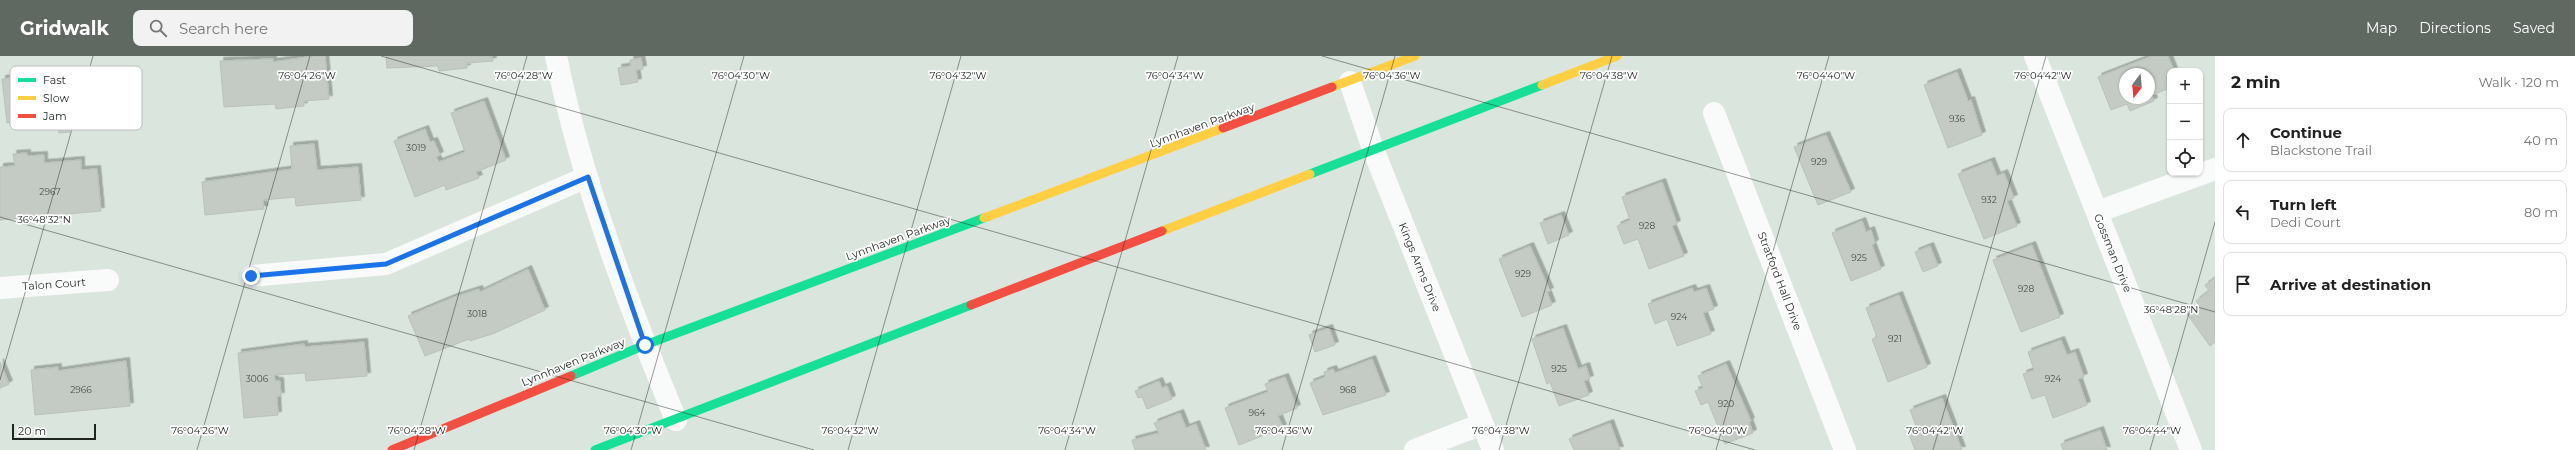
<!DOCTYPE html>
<meta charset="utf-8">
<style>
body{margin:0;font-family:Montserrat,sans-serif;background:#f2f2f2;color:#222}
.controls{position:absolute;right:12px;top:12px;display:grid;overflow:hidden;border-radius:8px;box-shadow:0 1px 3px #0004}
.controls button{width:36px;height:36px;display:grid;place-items:center;padding:0;border:0;border-bottom:1px solid #e0e0e0;background:#fff;color:#222;font:20px sans-serif}
.compass{position:absolute;left:2119px;top:12px;width:36px;height:36px;border-radius:50%;background:#fff;box-shadow:0 1px 3px #0004;rotate:196deg}
.scale{position:absolute;left:12px;bottom:10px;width:84px;box-sizing:border-box;padding-left:4px;border:2px solid #1e2520;border-top:0;font-size:11px;line-height:14px;white-space:nowrap;color:#1e2520;-webkit-text-stroke:3px #fff;paint-order:stroke}
.stop{position:absolute;width:12px;height:12px;margin:-9px;border:3px solid #1a73e8;border-radius:50%;background:#fff}
.stop.end{background:#1a73e8;border-color:#fff;box-shadow:0 1px 4px #0008}
.list{margin:0;padding:0;list-style:none}
h2{display:flex;justify-content:space-between;align-items:center;height:52px;margin:0;padding:0 16px;font-size:17px}
h2 small{font-size:13px;font-weight:400;color:#767676}
.list li{display:grid;grid-template-columns:26px 1fr auto;gap:12px;align-items:center;box-sizing:border-box;height:64px;margin:0 8px 8px;padding:0 8px;border:1px solid #e0e0e0;border-radius:8px}
.list b{display:block;font-size:15px;white-space:nowrap}
.list p{margin:0;font-size:13px;white-space:nowrap;color:#767676}
.list em{font-size:13px;font-style:normal;color:#767676}
.icon{flex:none;width:22px;height:22px;fill:none;stroke:currentColor;stroke-width:2;stroke-linecap:round;stroke-linejoin:round}
.map{position:relative;flex:none;width:2215px;height:394px;overflow:hidden}
header{display:flex;align-items:center;gap:24px;box-sizing:border-box;height:56px;padding:0 20px;background:#606862;color:#fff}
header strong{font-size:19px}
nav{display:flex;gap:22px;margin-inline-start:auto;font-size:14px}
.search{width:280px;height:36px;background:#f2f2f2;display:flex;align-items:center;gap:10px;box-sizing:border-box;padding:0 14px;border-radius:8px;color:#767676;font-size:15px}
main{display:flex}
aside{flex:1;background:#fff}
.map>svg:first-child{display:block}
</style>
<header>
<strong>Gridwalk</strong>
<div class="search"><svg class="icon" aria-label="search" viewBox="0 0 24 24"><circle cx="10" cy="10" r="6"/><path d="M15 15l6 6"/></svg>Search here</div>
<nav><a>Map</a><a>Directions</a><a>Saved</a></nav>
</header>
<main>
<div class="map">
<svg width="2215" height="394" viewBox="0 0 2215 394">
<defs>
<filter id="shadow"><feDropShadow dx="3.5" dy="-3.5" stdDeviation="0" flood-color="#0004"/></filter>
</defs>
<rect width="100%" height="100%" fill="#dae5dd"/>
<!-- building -->
<path fill="#c3cbc4" stroke="#b8c1ba" fill-rule="evenodd" filter="url(#shadow)" d="M 314,0 L 325,0 L 329,43 L 304,45 L 304,50 L 276,53 L 275,48 L 224,51 L 220,5 L 273,3 L 273,6 Z
M 386,0 L 492,0 L 493,5 L 467,7 L 467,12 L 439,15 L 438,10 L 387,12 Z
M 2152,0 L 2168,0 L 2174,15 L 2170,15 L 2170,32 L 2152,39 L 2154,45 L 2130,55 L 2127,48 L 2111,54 L 2098,21 ZM 2125,18 L 2149,18 L 2149,42 L 2125,42 Z
M 641,2 L 643,13 L 636,14 L 638,26 L 621,29 L 618,12 L 631,10 L 630,4 Z
M 96,15 L 98,30 L 110,29 L 112,55 L 69,62 L 70,76 L 59,77 L 57,62 L 7,67 L 2,23 L 29,20 L 29,23 Z
M 1957,16 L 1968,45 L 1971,44 L 1982,79 L 1948,92 L 1924,29 Z
M 484,45 L 506,104 L 476,116 L 479,122 L 446,134 L 445,129 L 415,141 L 394,85 L 425,73 L 430,86 L 434,85 L 440,99 L 436,101 L 439,106 L 465,96 L 451,57 Z
M 1826,79 L 1851,136 L 1818,149 L 1794,91 Z
M 314,88 L 317,114 L 358,111 L 361,144 L 296,150 L 295,141 L 263,144 L 264,153 L 205,159 L 202,126 L 292,113 L 290,90 Z
M 27,97 L 27,100 L 44,99 L 44,107 L 81,104 L 81,114 L 97,113 L 101,155 L 0,164 L 0,111 L 15,110 L 13,98 Z
M 1991,105 L 1997,120 L 2004,117 L 2014,142 L 2007,145 L 2017,170 L 1984,183 L 1958,118 Z
M 1662,126 L 1677,168 L 1672,170 L 1684,200 L 1649,213 L 1638,183 L 1624,188 L 1617,170 L 1630,164 L 1622,141 Z
M 1561,159 L 1569,179 L 1548,188 L 1540,167 Z
M 1862,165 L 1866,176 L 1871,174 L 1875,187 L 1872,189 L 1881,213 L 1851,225 L 1832,177 Z
M 2032,189 L 2060,261 L 2021,276 L 1993,204 Z
M 1530,190 L 1550,235 L 1547,236 L 1552,249 L 1522,261 L 1499,203 Z
M 1930,190 L 1938,210 L 1923,216 L 1915,196 Z
M 528,213 L 545,254 L 495,277 L 470,285 L 469,283 L 425,300 L 408,260 L 454,241 L 479,233 L 480,236 Z
M 2215,222 L 2215,286 L 2210,290 L 2187,258 L 2199,249 L 2196,245 L 2209,235 L 2205,229 Z
M 1692,232 L 1694,236 L 1706,232 L 1714,253 L 1703,257 L 1711,278 L 1677,290 L 1667,263 L 1655,268 L 1648,248 Z
M 1899,239 L 1927,311 L 1888,326 L 1872,283 L 1877,281 L 1866,252 Z
M 1329,272 L 1335,289 L 1315,296 L 1309,279 Z
M 1563,272 L 1578,313 L 1586,310 L 1590,323 L 1584,325 L 1589,339 L 1559,350 L 1550,326 L 1547,328 L 1532,283 Z
M 2061,284 L 2067,299 L 2075,296 L 2084,321 L 2078,323 L 2087,349 L 2053,362 L 2045,339 L 2032,343 L 2023,318 L 2034,314 L 2028,296 Z
M 364,286 L 367,320 L 306,325 L 305,317 L 274,319 L 275,325 L 280,325 L 281,340 L 277,340 L 278,359 L 244,362 L 238,297 L 304,288 L 304,291 Z
M 1372,303 L 1386,339 L 1323,359 L 1310,327 L 1325,321 L 1324,316 L 1333,313 L 1335,317 Z
M 126,305 L 130,350 L 35,359 L 31,314 L 58,311 L 58,315 Z
M 0,306 L 9,328 L 0,332 Z
M 1726,308 L 1751,365 L 1749,366 L 1753,377 L 1725,388 L 1708,346 L 1701,349 L 1695,335 L 1703,332 L 1698,320 Z
M 1285,321 L 1297,352 L 1278,360 L 1283,372 L 1239,389 L 1225,352 L 1268,336 L 1265,328 Z
M 1159,325 L 1162,332 L 1167,330 L 1172,343 L 1147,353 L 1142,341 L 1138,342 L 1135,335 Z
M 1942,342 L 1962,394 L 1915,394 L 1909,378 L 1918,375 L 1910,354 Z
M 1180,357 L 1186,372 L 1196,368 L 1206,394 L 1135,394 L 1132,384 L 1159,377 L 1154,367 Z
M 1610,367 L 1620,394 L 1574,394 L 1569,383 Z
M 2100,374 L 2107,394 L 2063,394 L 2061,388 Z"/>
<g fill="none" stroke-linecap="round" stroke-linejoin="round">
<!-- street -->
<path stroke="#f9fbfa" stroke-width="22" d="M 556,0 C 581,123 628,248 676,364
M 2035,0 L 2191,394
M 1350,26 L 1373,93 L 1493,394
M 1714,57 L 1845,394
M 2097,156 L 2215,113
M 251,220 L 386,208 L 587,121
M 0,232 L 108,224
M 1415,394 L 1482,368"/>
<!-- fast -->
<path stroke="#16e098" stroke-width="9" d="M 1310,118 L 1542,29
M 571,320 L 645,289 L 984,162
M 595,394 L 971,249"/>
<!-- slow -->
<path stroke="#ffcf43" stroke-width="9" d="M 1542,29 L 1617,0
M 1332,31 L 1415,0
M 984,162 L 1223,72
M 1162,175 L 1310,118"/>
<!-- jam -->
<path stroke="#f24e42" stroke-width="9" d="M 1223,72 L 1332,31
M 971,249 L 1162,175
M 392,394 L 571,320"/>
</g>
<g fill="none" stroke-linecap="round" stroke-linejoin="round">
<!-- route -->
<path stroke="#1a73e8" stroke-width="5" d="M 251,220 L 386,208 L 588,121 L 645,289"/>
</g>
<!-- ticks -->
<path fill="none" stroke="#1e2520" stroke-width="1" stroke-opacity="0.45" d="M 381,0 L 1755,394M 1322,0 L 2215,256M 0,161 L 814,394M 0,324 L 93,0M 197,394 L 310,0M 414,394 L 527,0M 631,394 L 744,0M 848,394 L 961,0M 1065,394 L 1178,0M 1282,394 L 1395,0M 1499,394 L 1612,0M 1716,394 L 1829,0M 1933,394 L 2046,0M 2150,394 L 2215,166"/>
<g text-anchor="middle" dominant-baseline="central" stroke-width="3.5" stroke-linejoin="round" paint-order="stroke">
<!-- number labels -->
<g font-size="9" fill="#49504b">
<text x="1957" y="62">936</text>
<text x="416" y="91">3019</text>
<text x="1819" y="105">929</text>
<text x="50" y="135">2967</text>
<text x="1989" y="143">932</text>
<text x="1647" y="169">928</text>
<text x="1859" y="201">925</text>
<text x="1523" y="217">929</text>
<text x="2026" y="232">928</text>
<text x="477" y="257">3018</text>
<text x="1679" y="260">924</text>
<text x="1895" y="282">921</text>
<text x="1559" y="312">925</text>
<text x="257" y="322">3006</text>
<text x="2053" y="322">924</text>
<text x="81" y="333">2966</text>
<text x="1348" y="333">968</text>
<text x="1726" y="347">920</text>
<text x="1257" y="356">964</text>
</g>
<!-- street labels -->
<g font-size="11" fill="#1e2520" stroke="#fff">
<text transform="translate(1202 69) rotate(-20)">Lynnhaven Parkway</text>
<text transform="translate(898 182) rotate(-20)">Lynnhaven Parkway</text>
<text transform="translate(2113 197) rotate(68)">Gossman Drive</text>
<text transform="translate(1420 211) rotate(68)">Kings Arms Drive</text>
<text transform="translate(1780 225) rotate(69)">Stratford Hall Drive</text>
<text transform="translate(54 228) rotate(-4)">Talon Court</text>
<text transform="translate(573 306) rotate(-22)">Lynnhaven Parkway</text>
</g>
</g>
<!-- legend -->
<rect x="10" y="10" width="132" height="64" rx="6" fill="#fff" stroke="#bcbebc" stroke-width="1"/>
<rect x="18" y="22" width="18" height="4" fill="#16e098"/>
<rect x="18" y="40" width="18" height="4" fill="#ffcf43"/>
<rect x="18" y="58" width="18" height="4" fill="#f24e42"/>
<g font-size="11" fill="#1e2520">
<text x="43" y="28">Fast</text>
<text x="43" y="46">Slow</text>
<text x="43" y="64">Jam</text>
</g>
<g font-size="10" text-anchor="middle" fill="#1e2520" stroke="#fff" stroke-width="3.5" stroke-linejoin="round" paint-order="stroke">
<text x="307" y="23">76°04'26"W</text>
<text x="524" y="23">76°04'28"W</text>
<text x="741" y="23">76°04'30"W</text>
<text x="958" y="23">76°04'32"W</text>
<text x="1175" y="23">76°04'34"W</text>
<text x="1392" y="23">76°04'36"W</text>
<text x="1609" y="23">76°04'38"W</text>
<text x="1826" y="23">76°04'40"W</text>
<text x="2043" y="23">76°04'42"W</text>
<text x="44" y="167">36°48'32"N</text>
<text x="2171" y="257">36°48'28"N</text>
<text x="200" y="378">76°04'26"W</text>
<text x="417" y="378">76°04'28"W</text>
<text x="850" y="378">76°04'32"W</text>
<text x="1501" y="378">76°04'38"W</text>
<text x="1718" y="378">76°04'40"W</text>
<text x="1935" y="378">76°04'42"W</text>
<text x="2152" y="378">76°04'44"W</text>
<text x="633" y="378">76°04'30"W</text>
<text x="1067" y="378">76°04'34"W</text>
<text x="1284" y="378">76°04'36"W</text>
</g>
</svg>
<div class="controls">
<button>+</button>
<button>−</button>
<button><svg class="icon" aria-label="locate" viewBox="0 0 24 24"><circle cx="12" cy="12" r="6"/><path d="M12 2v4M12 18v4M2 12h4M18 12h4"/></svg></button>
</div>
<svg class="compass" viewBox="-18 -18 36 36"><path d="M0-13l5 13h-10z" fill="#e53935"/><path d="M0 13l5-13h-10z" fill="#767676"/></svg>
<div class="scale">20 m</div>
<div class="stop" style="left:645px;top:289px"></div>
<div class="stop end" style="left:251px;top:220px"></div>
</div>
<aside>
<h2>2 min<small>Walk · 120 m</small></h2>
<ul class="list">
<li><svg class="icon" aria-label="ahead" viewBox="0 0 24 24"><path d="M12 20V5M6 11l6-6 6 6"/></svg><div><b>Continue</b><p>Blackstone Trail</p></div><em>40 m</em></li>
<li><svg class="icon" aria-label="left" viewBox="0 0 24 24"><path d="M17 20v-9H6M10 6l-5 5 5 5"/></svg><div><b>Turn left</b><p>Dedi Court</p></div><em>80 m</em></li>
<li><svg class="icon" aria-label="arrive" viewBox="0 0 24 24"><path d="M6 21V4h12l-3 4 3 4H6"/></svg><div><b>Arrive at destination</b></div></li>
</ul>
</aside>
</main>
